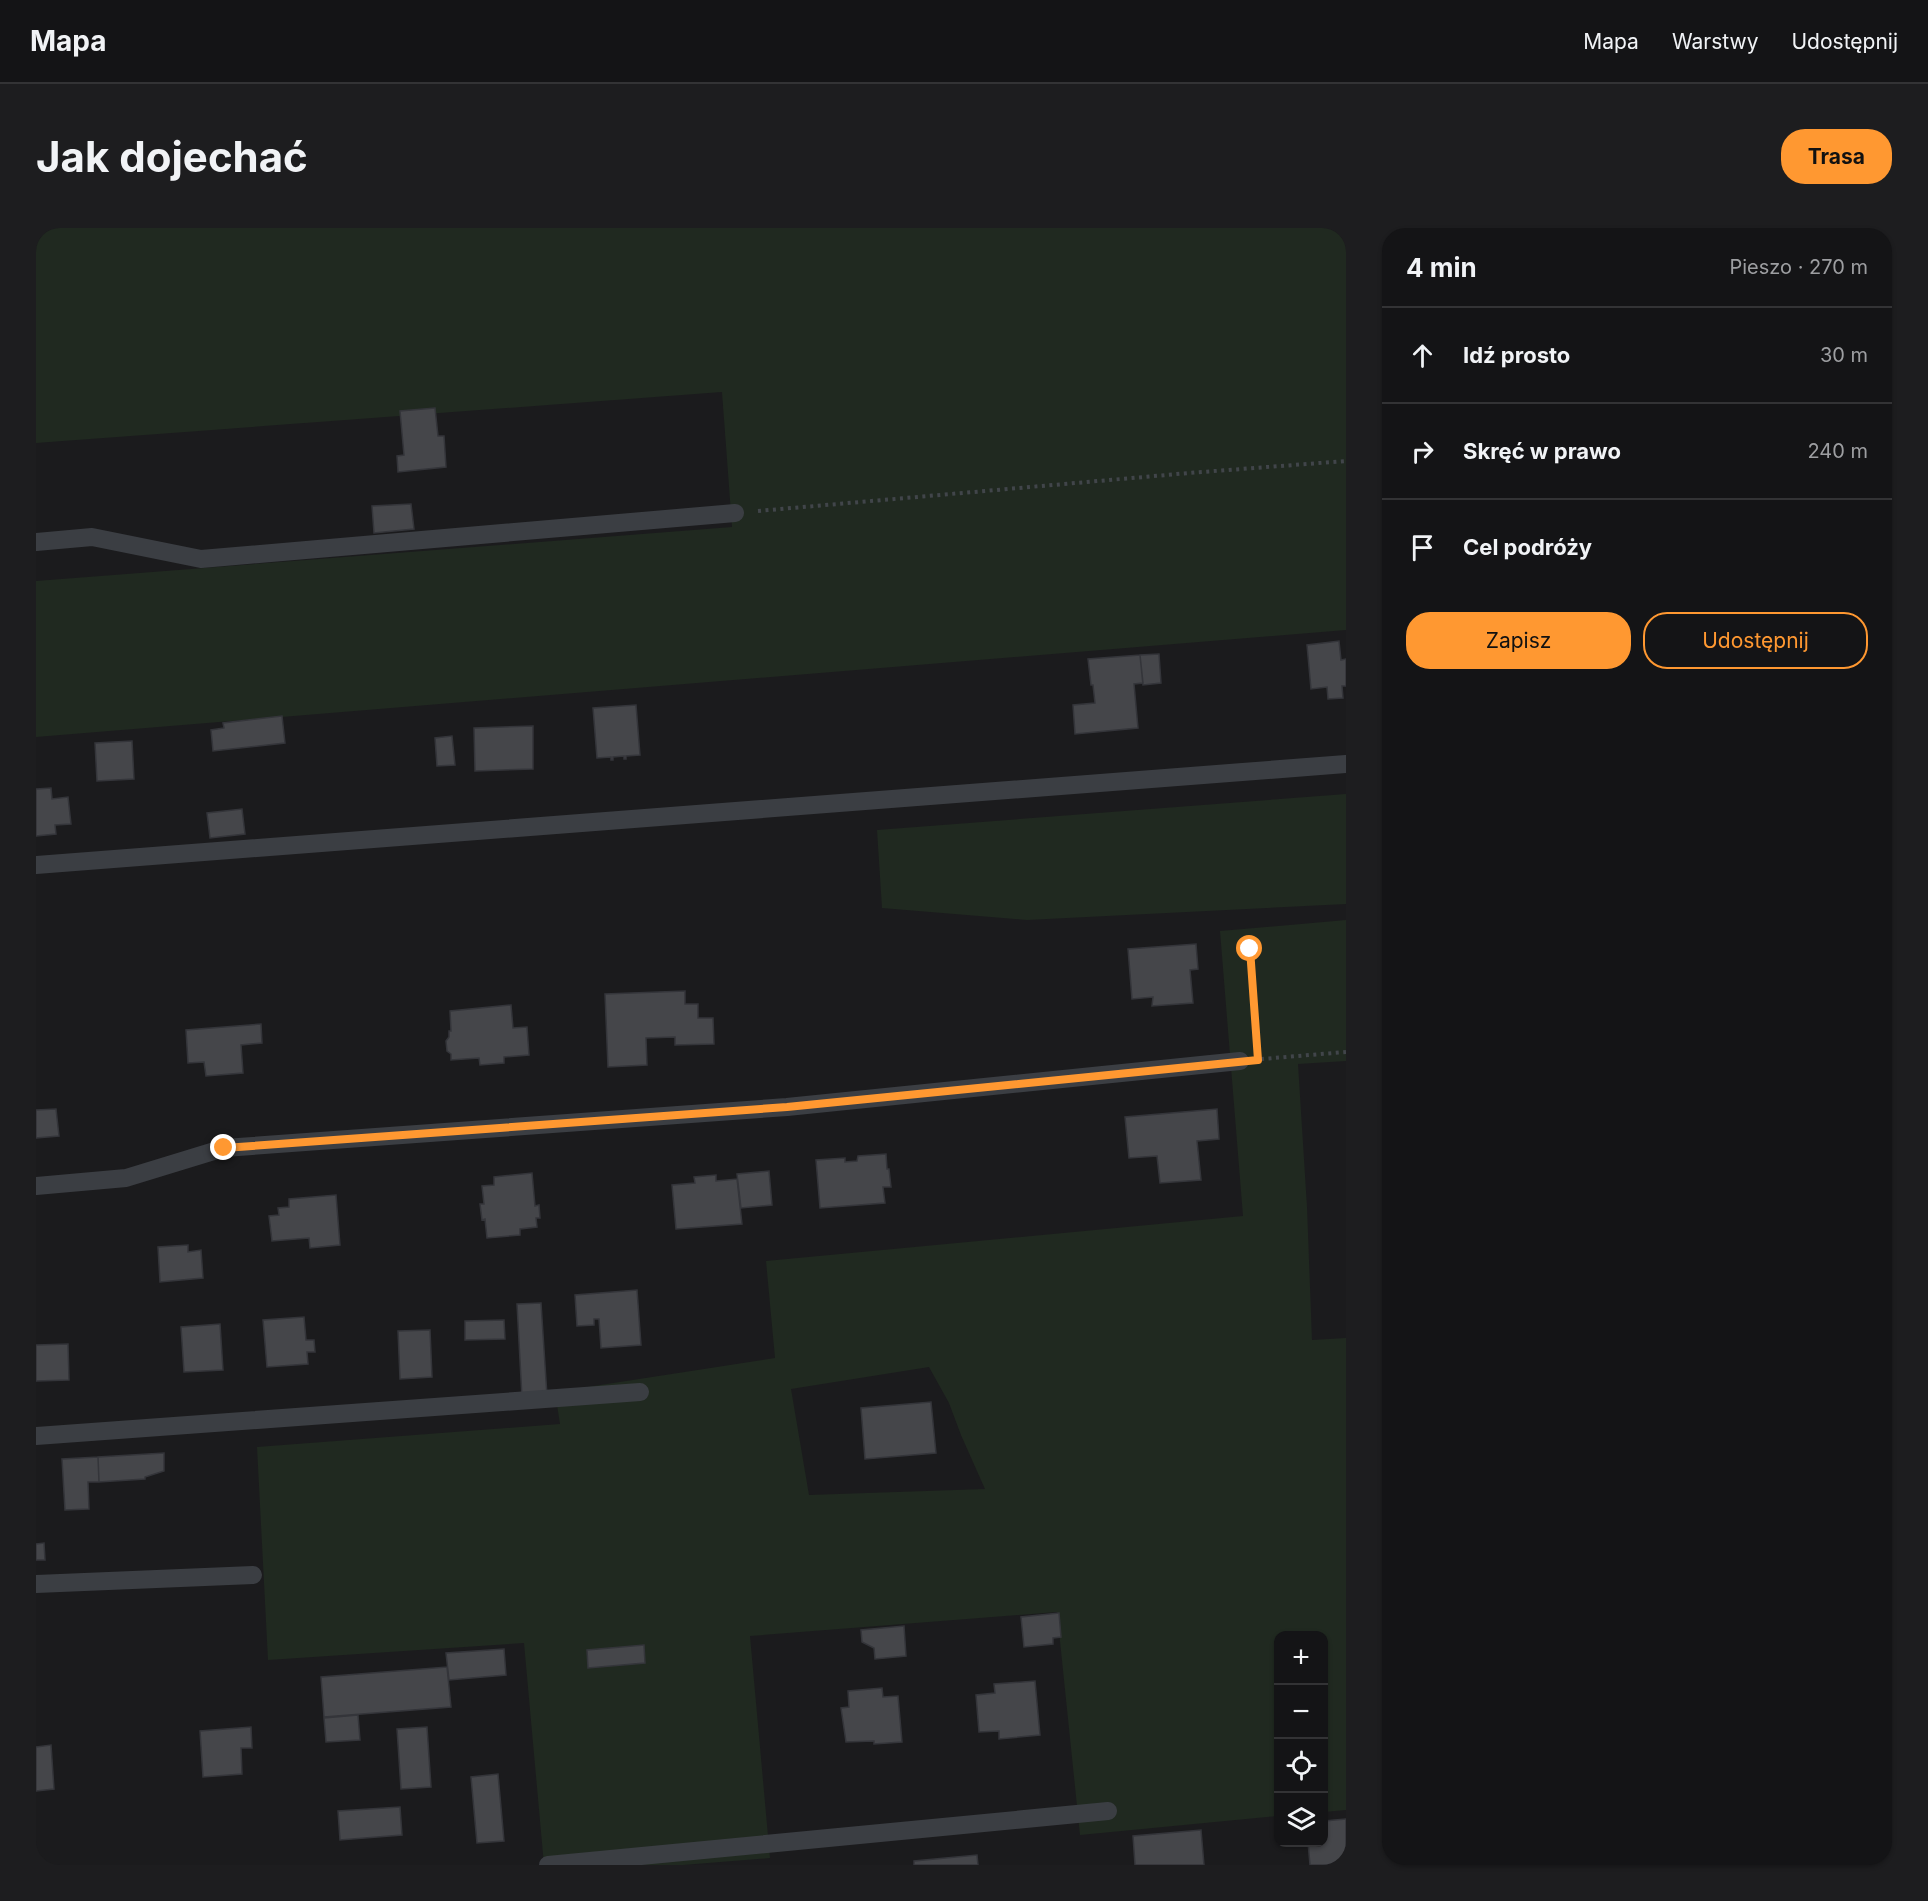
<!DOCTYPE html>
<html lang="pl">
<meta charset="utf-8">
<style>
body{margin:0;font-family:Inter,sans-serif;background:#1d1d1f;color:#f1f3f6}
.controls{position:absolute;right:18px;bottom:18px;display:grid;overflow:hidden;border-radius:12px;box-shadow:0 2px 4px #0004}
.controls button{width:54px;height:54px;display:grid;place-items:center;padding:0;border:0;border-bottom:2px solid #333335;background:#141416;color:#f1f3f6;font:30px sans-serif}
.stop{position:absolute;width:18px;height:18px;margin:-14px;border:4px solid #ff9831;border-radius:50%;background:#fff}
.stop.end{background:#ff9831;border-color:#fff;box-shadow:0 2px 6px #0008}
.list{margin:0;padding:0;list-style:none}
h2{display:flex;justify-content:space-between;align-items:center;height:78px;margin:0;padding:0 24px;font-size:26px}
h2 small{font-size:20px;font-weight:400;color:#9d9ea1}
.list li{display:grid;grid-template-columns:39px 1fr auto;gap:18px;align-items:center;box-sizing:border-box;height:96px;padding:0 24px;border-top:2px solid #333335}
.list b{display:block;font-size:22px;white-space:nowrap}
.list em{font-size:20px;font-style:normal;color:#9d9ea1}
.actions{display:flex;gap:12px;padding:18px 24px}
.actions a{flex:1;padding:14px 0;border:2px solid #ff9831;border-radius:24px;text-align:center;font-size:21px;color:#ff9831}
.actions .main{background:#ff9831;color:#111}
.icon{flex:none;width:33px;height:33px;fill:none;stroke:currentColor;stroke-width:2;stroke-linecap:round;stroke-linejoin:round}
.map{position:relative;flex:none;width:1310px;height:1637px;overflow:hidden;border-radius:24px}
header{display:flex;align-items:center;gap:36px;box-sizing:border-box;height:84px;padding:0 30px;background:#141416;border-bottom:2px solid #333335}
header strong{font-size:28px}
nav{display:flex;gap:33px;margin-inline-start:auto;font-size:21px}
.intro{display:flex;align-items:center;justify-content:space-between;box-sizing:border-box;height:144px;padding:0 36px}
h1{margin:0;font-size:42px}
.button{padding:15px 27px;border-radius:24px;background:#ff9831;color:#111;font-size:21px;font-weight:700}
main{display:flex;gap:36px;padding:0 36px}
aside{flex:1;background:#141416;border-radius:24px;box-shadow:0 2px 4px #0004}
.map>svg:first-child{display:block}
</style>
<header>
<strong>Mapa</strong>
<nav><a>Mapa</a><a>Warstwy</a><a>Udostępnij</a></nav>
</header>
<div class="intro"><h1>Jak dojechać</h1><a class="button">Trasa</a></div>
<main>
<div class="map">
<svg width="1310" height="1637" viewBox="0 0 1310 1637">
<rect width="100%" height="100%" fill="#1b1b1d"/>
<!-- green -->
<path fill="#202920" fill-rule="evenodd" d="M 0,0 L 1310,0 L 1310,402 L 0,509 L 0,353 L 696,299 L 686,164 L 0,215 Z
M 1310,566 L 1310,676 L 991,692 L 846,680 L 841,602 Z
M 1310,692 L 1310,833 L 1262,836 L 1271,979 L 1276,1112 L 1310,1110 L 1310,1582 L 1288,1584 L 1288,1408 L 1242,1408 L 1242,1588 L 1044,1607 L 1021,1384 L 714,1408 L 734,1630 L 647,1637 L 508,1637 L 488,1415 L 232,1432 L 221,1219 L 524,1196 L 519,1164 L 739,1130 L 730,1033 L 1207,988 L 1184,703 ZM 893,1139 L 913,1175 L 925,1207 L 949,1261 L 773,1267 L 755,1161 Z"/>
<!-- building -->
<path fill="#45464a" stroke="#34353a" stroke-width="1.5" d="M 399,180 L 402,208 L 408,208 L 410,239 L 362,244 L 361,228 L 368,227 L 364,183 Z
M 375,276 L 378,301 L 338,305 L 336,278 Z
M 1303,413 L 1305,432 L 1310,431 L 1310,458 L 1306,458 L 1307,470 L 1292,471 L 1291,459 L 1275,461 L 1271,417 Z
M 1123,426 L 1125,455 L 1107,457 L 1104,427 Z
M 1104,427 L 1107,455 L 1098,456 L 1102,500 L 1039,506 L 1037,477 L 1059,475 L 1057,457 L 1055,457 L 1052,431 Z
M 600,477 L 604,527 L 590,528 L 590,531 L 588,531 L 588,528 L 577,529 L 577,532 L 575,532 L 575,529 L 561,530 L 557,480 Z
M 246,488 L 249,515 L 177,523 L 175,502 L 188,500 L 187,495 Z
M 497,498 L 497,541 L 439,543 L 438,500 Z
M 416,508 L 419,537 L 401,538 L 399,510 Z
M 96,513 L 98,551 L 61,553 L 59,515 Z
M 15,560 L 16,571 L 32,569 L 35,596 L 19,597 L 20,606 L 0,608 L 0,561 Z
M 206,581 L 209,606 L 174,610 L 171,585 Z
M 1160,716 L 1162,741 L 1154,742 L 1157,775 L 1116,778 L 1117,769 L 1096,771 L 1092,721 Z
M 649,763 L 649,776 L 662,776 L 662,790 L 677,790 L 678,816 L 639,817 L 639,809 L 610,810 L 611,837 L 572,839 L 569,766 Z
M 475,777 L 477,800 L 491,799 L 493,827 L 468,829 L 468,835 L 444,837 L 443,830 L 415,832 L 415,826 L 411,823 L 410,813 L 413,809 L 413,803 L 415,803 L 414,783 Z
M 225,796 L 226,815 L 205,817 L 207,845 L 170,848 L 168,834 L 152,835 L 150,802 Z
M 20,881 L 23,908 L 0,910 L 0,882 Z
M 1181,881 L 1183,911 L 1161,913 L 1165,952 L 1124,955 L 1121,928 L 1093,930 L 1089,889 Z
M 850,926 L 851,941 L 853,941 L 855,959 L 847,959 L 849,975 L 784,980 L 780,932 L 809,930 L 809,934 L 821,933 L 822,928 Z
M 733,943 L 736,977 L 705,980 L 701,946 Z
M 496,945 L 499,978 L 503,977 L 504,990 L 500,990 L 501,999 L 484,1001 L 484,1007 L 451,1010 L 449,991 L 446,992 L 444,976 L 448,976 L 446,958 L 458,957 L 458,949 Z
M 680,947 L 680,953 L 701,951 L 706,996 L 640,1001 L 636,957 L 659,955 L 658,949 Z
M 300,967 L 304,1017 L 274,1020 L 273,1010 L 236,1013 L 233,988 L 243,987 L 242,980 L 253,979 L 253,971 Z
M 152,1017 L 152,1024 L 165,1022 L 167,1050 L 124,1054 L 122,1019 Z
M 601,1062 L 605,1117 L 565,1120 L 563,1091 L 558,1091 L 558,1097 L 541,1098 L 539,1067 Z
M 505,1075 L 511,1168 L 486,1170 L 481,1076 Z
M 268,1089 L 270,1112 L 278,1112 L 279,1124 L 271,1124 L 272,1136 L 231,1139 L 227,1092 Z
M 468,1092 L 469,1111 L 429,1112 L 429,1093 Z
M 184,1096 L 187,1142 L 148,1144 L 145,1099 Z
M 394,1102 L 396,1149 L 364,1151 L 362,1103 Z
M 32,1116 L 33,1152 L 0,1153 L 0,1117 Z
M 895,1174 L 900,1225 L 829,1231 L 825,1180 Z
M 128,1225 L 128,1243 L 109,1249 L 109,1251 L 63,1254 L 62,1229 Z
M 62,1229 L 63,1254 L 52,1254 L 53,1281 L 29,1282 L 26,1231 Z
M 8,1315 L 9,1332 L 0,1332 L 0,1316 Z
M 1023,1385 L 1025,1409 L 1017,1410 L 1017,1416 L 988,1419 L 985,1389 Z
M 868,1398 L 870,1428 L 839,1431 L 838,1420 L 826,1414 L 825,1402 Z
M 608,1417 L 609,1435 L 552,1440 L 551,1422 Z
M 468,1421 L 470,1447 L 413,1452 L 410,1425 Z
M 411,1439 L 415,1479 L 288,1489 L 285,1449 Z
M 999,1453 L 1004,1507 L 963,1511 L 963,1503 L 943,1504 L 940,1467 L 959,1465 L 958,1456 Z
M 846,1460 L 847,1469 L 862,1468 L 866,1514 L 838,1516 L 838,1513 L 810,1514 L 805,1480 L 813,1479 L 812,1463 Z
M 322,1487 L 324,1512 L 290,1514 L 288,1490 Z
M 215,1499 L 216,1520 L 205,1520 L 206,1546 L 167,1549 L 164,1503 Z
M 391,1499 L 395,1559 L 365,1561 L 361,1501 Z
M 15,1517 L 18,1561 L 0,1563 L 0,1519 Z
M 462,1546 L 468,1613 L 441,1615 L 435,1549 Z
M 364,1579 L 366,1607 L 304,1612 L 302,1583 Z
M 1310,1591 L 1310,1637 L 1274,1637 L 1272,1614 L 1288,1614 L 1288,1593 Z
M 1165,1602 L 1168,1637 L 1099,1637 L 1097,1608 Z
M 941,1627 L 942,1637 L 878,1637 L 878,1633 Z"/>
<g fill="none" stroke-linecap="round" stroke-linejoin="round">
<!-- path -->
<path stroke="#41454a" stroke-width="4" stroke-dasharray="3 4.5" stroke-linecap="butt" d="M 722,283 L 1153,245 L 1310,233
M 1214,721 L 1221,816
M 1225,831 L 1310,824"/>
<!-- minor -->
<path stroke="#3b3e43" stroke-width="18" d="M 0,314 L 56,309 L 165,331 L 699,285
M 0,637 L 1310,536
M 0,958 L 90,950 L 188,920 L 751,879 L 1204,833
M 0,1208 L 604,1164
M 0,1356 L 217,1347
M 512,1637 L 1072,1583"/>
</g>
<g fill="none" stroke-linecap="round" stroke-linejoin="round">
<!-- route -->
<path stroke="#ff9831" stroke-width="8" d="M 188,920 L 751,879 L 1222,832 L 1214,721"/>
</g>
</svg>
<div class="controls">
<button>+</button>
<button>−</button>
<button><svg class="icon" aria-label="locate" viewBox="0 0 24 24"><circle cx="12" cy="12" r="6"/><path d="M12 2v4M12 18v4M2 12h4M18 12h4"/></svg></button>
<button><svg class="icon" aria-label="layers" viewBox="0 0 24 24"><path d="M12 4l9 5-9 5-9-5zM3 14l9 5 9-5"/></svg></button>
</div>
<div class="stop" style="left:1214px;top:721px"></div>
<div class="stop end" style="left:188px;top:920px"></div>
</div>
<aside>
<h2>4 min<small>Pieszo · 270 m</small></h2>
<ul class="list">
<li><svg class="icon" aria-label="ahead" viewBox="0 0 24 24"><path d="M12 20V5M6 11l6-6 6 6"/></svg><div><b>Idź prosto</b></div><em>30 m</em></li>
<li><svg class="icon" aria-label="right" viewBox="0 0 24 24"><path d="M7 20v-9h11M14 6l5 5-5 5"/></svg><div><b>Skręć w prawo</b></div><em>240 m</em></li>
<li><svg class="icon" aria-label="arrive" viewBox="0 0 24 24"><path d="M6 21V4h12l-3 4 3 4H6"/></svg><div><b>Cel podróży</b></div></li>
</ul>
<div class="actions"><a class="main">Zapisz</a><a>Udostępnij</a></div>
</aside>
</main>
